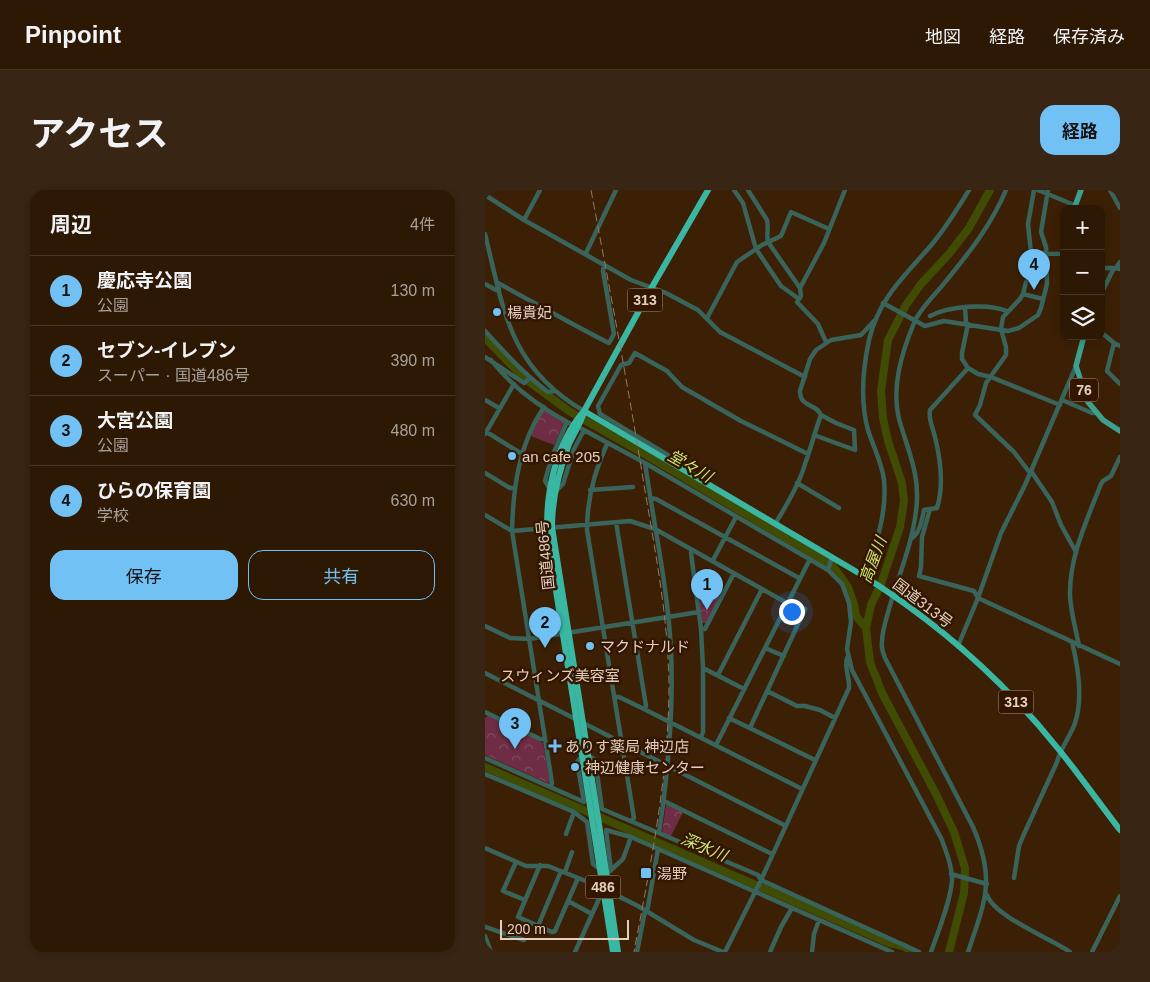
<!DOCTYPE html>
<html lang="ja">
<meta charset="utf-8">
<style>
body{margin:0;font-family:Helvetica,"Noto Sans JP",sans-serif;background:#392513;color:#f1f3f6}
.controls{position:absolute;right:15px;top:15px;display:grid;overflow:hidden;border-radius:10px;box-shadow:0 2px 8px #0003}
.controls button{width:45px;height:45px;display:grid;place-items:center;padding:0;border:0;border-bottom:1px solid #483726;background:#2d1804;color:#f1f3f6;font:25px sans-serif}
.scale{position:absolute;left:15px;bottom:12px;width:129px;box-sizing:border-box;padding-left:5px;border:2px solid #e3cfc1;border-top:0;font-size:14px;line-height:18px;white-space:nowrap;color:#e3cfc1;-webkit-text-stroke:4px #321600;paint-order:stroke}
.you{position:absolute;left:306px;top:421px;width:18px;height:18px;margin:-12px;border:4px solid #fff;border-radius:50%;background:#1a73e8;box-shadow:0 0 0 8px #1a73e833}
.badge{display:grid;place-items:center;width:32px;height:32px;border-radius:50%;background:#72c1f5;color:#111;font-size:16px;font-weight:700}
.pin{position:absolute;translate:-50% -41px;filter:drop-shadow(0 1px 2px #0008)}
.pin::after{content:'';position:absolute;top:26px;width:18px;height:15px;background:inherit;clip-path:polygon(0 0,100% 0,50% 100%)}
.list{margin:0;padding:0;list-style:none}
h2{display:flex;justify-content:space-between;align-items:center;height:65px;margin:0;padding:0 20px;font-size:21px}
h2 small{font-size:16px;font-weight:400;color:#a7a09a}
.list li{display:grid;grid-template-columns:32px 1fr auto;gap:15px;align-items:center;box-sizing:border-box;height:70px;padding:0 20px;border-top:1px solid #483726}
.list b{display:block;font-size:19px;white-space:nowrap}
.list p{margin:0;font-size:16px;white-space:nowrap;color:#a7a09a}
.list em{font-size:16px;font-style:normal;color:#a7a09a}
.actions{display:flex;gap:10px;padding:15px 20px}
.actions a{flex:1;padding:11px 0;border:1px solid #72c1f5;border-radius:15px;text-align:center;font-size:18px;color:#72c1f5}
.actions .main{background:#72c1f5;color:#111}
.icon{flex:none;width:28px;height:28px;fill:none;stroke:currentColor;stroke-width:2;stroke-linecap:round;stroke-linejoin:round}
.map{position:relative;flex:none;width:635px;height:762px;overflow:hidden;border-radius:15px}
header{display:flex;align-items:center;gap:30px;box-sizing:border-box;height:70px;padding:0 25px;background:#2d1804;border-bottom:1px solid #483726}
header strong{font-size:24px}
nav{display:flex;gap:28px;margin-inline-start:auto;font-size:18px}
.intro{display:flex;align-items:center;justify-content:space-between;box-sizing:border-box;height:120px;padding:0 30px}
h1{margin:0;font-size:35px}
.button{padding:12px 22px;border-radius:15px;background:#72c1f5;color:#111;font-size:18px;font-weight:700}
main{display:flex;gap:30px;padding:0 30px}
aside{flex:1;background:#2d1804;border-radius:15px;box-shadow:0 2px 8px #0003}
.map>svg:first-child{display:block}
</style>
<header>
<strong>Pinpoint</strong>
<nav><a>地図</a><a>経路</a><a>保存済み</a></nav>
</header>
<div class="intro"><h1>アクセス</h1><a class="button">経路</a></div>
<main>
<aside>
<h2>周辺<small>4件</small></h2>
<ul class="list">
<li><span class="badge">1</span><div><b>慶応寺公園</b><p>公園</p></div><em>130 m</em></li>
<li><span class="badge">2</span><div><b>セブン-イレブン</b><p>スーパー · 国道486号</p></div><em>390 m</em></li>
<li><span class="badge">3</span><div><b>大宮公園</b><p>公園</p></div><em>480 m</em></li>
<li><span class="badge">4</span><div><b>ひらの保育園</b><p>学校</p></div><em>630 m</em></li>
</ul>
<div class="actions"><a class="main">保存</a><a>共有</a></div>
</aside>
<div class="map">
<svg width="635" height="762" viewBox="0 0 635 762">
<defs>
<pattern id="forest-crowns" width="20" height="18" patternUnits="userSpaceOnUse" patternTransform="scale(1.25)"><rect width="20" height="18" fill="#6e2c45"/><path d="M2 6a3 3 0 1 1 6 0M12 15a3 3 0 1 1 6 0" fill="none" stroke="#834a5e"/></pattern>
</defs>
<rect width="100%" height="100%" fill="#3c2005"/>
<!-- forest -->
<path fill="url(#forest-crowns)" d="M 62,220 L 78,231 L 79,233 L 69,255 L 46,246 L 57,221 Z
M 213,395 L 235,406 L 222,433 L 217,433 Z
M 4,525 L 58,553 L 65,594 L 0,565 L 0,528 Z
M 183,614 L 198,622 L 186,646 L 177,643 L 181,615 Z"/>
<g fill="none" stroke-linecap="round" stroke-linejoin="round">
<!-- river -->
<path stroke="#404b03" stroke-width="8" d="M 0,148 L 39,188 L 84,221 L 161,265 L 348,376 L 363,397 L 369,414 L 371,426 L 381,438
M 0,577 L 404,753 C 411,754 422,756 426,762
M 464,762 L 479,703 L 480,678 L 469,642 L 452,606 L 397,503 L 385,472 L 381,438 L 386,415 L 396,394 L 415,337 L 419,311 L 417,293 L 403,251 L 398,228 L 396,201 L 403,150 L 421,115 L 436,94 L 464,64 L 484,38 L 505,0"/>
<!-- minor -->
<path stroke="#39645b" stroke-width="4.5" d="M 249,0 L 258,13 L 271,59 L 296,96 L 314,109
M 263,0 L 282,30 C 284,38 281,44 283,52 L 315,98
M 553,0 L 589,15
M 625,0 L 635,18
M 0,5 L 39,30 L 146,90 L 181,103 L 213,120 L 235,142 L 320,187
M 39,30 L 55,0
M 0,44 C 19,121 24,177 99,221
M 101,63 L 131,0
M 546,63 L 579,64
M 635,72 L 631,78 L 635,79
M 616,78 L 631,78 L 628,80 L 616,104
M 13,93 C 50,113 86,134 124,153 L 129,144 L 118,81 L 119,74
M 0,94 L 11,100 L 14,99
M 538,104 L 558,109
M 398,113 L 440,136 L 459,131 L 523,141 L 534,138 L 553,125 L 556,118 L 562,94 L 561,57 L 556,42 L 563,0
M 480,117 L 481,133
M 445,126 C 464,116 502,113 522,121
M 222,128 L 252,72 L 277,55 L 296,46 L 306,22 L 344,39
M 483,134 L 477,163 L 477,169 L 483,178 L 493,184 L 506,187 L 575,215
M 0,141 C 20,163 39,184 63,202 L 69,201
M 616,142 L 629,153 L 635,156
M 341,152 L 333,134 L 312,112 L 316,106 L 315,98 L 339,53 L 360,0
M 629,153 L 622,181 L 635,194
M 0,167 L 39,193 L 45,188
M 6,170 C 26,196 55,217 84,233
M 0,210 L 14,218
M 577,210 L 607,223 L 611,223
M 59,217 C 34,253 28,298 27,341 L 67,593 L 66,597
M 97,239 L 160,273 L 343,380
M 0,241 L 37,264
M 0,244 L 29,194
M 329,245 L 370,260 L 369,240 L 351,233 L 336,225
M 122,254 C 109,282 102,309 102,340 L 149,628 L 146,631
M 160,273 C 169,336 183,398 186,461 C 189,523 183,583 174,643
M 546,281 L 567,312 L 576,335 L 591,362
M 205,282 L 201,276 L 115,224 L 113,216 L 136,175 L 144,173 L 150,163 L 182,181 L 197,197 L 256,231 L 323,264
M 0,283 L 25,298 L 30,298
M 545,283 L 529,262 L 490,225 L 495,215 L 501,193 L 521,165 L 521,157 L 516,139 L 518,127 L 535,109 L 538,104 L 541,92 L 545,88 L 546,63 L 543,34 L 549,0
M 312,293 L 354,318
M 65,299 L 60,291 C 65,270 73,251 82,232
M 105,300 L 148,297
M 71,301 L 78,294 L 89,259 L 99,240
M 165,308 L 171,309 L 314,388
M 445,319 L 437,347 L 436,377 L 434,386 L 489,401 L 493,408 L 635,474
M 0,325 L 27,341 L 145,331 L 170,339 L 302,413 L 320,419 L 265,538
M 131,332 L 161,516 L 159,519
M 290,334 C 300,318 315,292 320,274 C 326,258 330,241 336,225 C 331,213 315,218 315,201 L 325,169 L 331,160 L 346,150 L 376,145 L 389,131
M 427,348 C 435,343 437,329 439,320 L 452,318 C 459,295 456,271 450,247 C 448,238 443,229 445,220 L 483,178
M 207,360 L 206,363 L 216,439 L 218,478 L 218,542 L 216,547
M 347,367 L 343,380 L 357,394 L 364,413 L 366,432 L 362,459 L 367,480 L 456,648 C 461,661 467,676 467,690 C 466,710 453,742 446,762
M 228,370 L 251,327
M 377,385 C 392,358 402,321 399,290 C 397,273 388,256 383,240 C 375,211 378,178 384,150 C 394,107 421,85 448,53 C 461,37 473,18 484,0
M 0,436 L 25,448 L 44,449 L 214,422
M 216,439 L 220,439 L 249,383
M 473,456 L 493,408 L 516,343 L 540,295 L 591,176
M 594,456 C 591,440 586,423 585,406 C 584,367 602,330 616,294 L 618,291 L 626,286 L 635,267
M 280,458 L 299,466
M 218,478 L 259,499
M 0,483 L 301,636
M 233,485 L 277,399
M 282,501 L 312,516 L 320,516 L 335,520 L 350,528
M 129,507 L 134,507 L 159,519 L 317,599
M 0,522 L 55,549 L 60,549
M 244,528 L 330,570
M 231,555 L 325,369
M 97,566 L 92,572 L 99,612
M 103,566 L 110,569 L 117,619 L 273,685 L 276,690 L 434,762
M 0,568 L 99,612
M 0,584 L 89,622 L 102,632 L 108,674 L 116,680
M 179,611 L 287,664
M 81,644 L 89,622
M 0,658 L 41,676 L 63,676 L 111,695 L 153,716 L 209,750 L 238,762
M 31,672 L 18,701 L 40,710
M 55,675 L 33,727 L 67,742 L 70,741 L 93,688
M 126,680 L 121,640 L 146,647 L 407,762
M 125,681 L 138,669 L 146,647
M 80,682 L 87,662
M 466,684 L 502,694
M 529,688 L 534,656 L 539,644 L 572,572 C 576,557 585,547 590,533 C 598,509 593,476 587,452
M 502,705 C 509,726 566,749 585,762
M 83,711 L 107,724
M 162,722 L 173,659
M 53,736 L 76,681
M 0,737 L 39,750
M 0,746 L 6,762
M 90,762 L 118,700
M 152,762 L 160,721
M 240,762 L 276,690 L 364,498 C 365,488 359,479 362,468
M 285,762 L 296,737 L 307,718
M 327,762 L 329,744 L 334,730
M 483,762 C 500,711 511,690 488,637 L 401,470 C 398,464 396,459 397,452 C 397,441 401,430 404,419 C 413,387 427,355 431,321 C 436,286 423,261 414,229 C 406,197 417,162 429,133 C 435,118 451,104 461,91 C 484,63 507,34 521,0
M 607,762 L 635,706"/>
<!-- major -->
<path stroke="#3d9f8e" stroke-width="5.5" d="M 589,19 L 596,0
M 599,146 L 591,176 L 603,212 L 618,230 L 635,241"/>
<!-- highway -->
<path stroke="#3ab7a2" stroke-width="6" d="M 99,221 L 377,385 C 452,432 520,492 575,561 C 596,587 615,614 635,640
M 99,222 C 96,233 89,243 84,254 C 74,281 67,308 67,337 L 114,634 L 133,762
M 128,762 L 63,350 C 59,307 70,254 99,221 L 167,97 L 223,0"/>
<!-- rail -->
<path stroke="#927a66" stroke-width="1" stroke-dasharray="8 4" stroke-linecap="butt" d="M 106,0 C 125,100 144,201 160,301 C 171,365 183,429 184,493 C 184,586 166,671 149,762"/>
</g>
<!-- markers -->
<g fill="#72c1f5" stroke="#321600" stroke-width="2">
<circle cx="12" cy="122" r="5"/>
<circle cx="27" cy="266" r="5"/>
<circle cx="105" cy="456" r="5"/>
<circle cx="75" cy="468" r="5"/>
<path d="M67.5 548.5h5v5h5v5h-5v5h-5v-5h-5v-5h5z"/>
<circle cx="90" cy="577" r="5"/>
<rect x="155" y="677" width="12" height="12" rx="2.5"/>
</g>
<g text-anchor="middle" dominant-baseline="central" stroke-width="5" stroke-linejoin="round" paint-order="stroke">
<!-- shield labels -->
<g fill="#321600" stroke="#ae9887" stroke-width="1">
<rect x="142.5" y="98.5" width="35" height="23" rx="4"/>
<rect x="585" y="188.5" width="28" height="23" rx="4"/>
<rect x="513.5" y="500.5" width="35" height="23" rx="4"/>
<rect x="100.5" y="685.5" width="35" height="23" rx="4"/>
</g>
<g font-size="14" font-weight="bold" fill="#e3cfc1">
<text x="160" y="110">313</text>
<text x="599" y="200">76</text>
<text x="531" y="512">313</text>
<text x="118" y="697">486</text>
</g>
<!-- poi labels -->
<g font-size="15" fill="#e3cfc1" stroke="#321600" text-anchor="start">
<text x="22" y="122">楊貴妃</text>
<text x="37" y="266">an cafe 205</text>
<text x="115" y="456">マクドナルド</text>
<text x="75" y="485" text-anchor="middle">スウィンズ美容室</text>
<text x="80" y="556">ありす薬局 神辺店</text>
<text x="100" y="577">神辺健康センター</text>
<text x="172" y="683">湯野</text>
</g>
<!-- street labels -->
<g font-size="15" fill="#e3cfc1" stroke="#321600">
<text transform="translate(60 365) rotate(-96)">国道486号</text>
<text transform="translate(438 413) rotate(37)">国道313号</text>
</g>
<!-- water labels -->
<g font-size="16" font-style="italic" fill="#cee675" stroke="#321600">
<text transform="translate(205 276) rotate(30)">堂々川</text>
<text transform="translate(388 370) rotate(-69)">高屋川</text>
<text transform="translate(219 657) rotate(23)">深水川</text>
</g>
</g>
</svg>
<div class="controls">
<button>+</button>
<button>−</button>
<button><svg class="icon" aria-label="layers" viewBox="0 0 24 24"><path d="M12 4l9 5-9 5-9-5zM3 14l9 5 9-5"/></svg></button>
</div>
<div class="scale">200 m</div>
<div class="you"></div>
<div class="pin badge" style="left:222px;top:420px">1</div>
<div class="pin badge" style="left:60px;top:458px">2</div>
<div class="pin badge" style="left:30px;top:559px">3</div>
<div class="pin badge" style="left:549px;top:100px">4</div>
</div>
</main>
